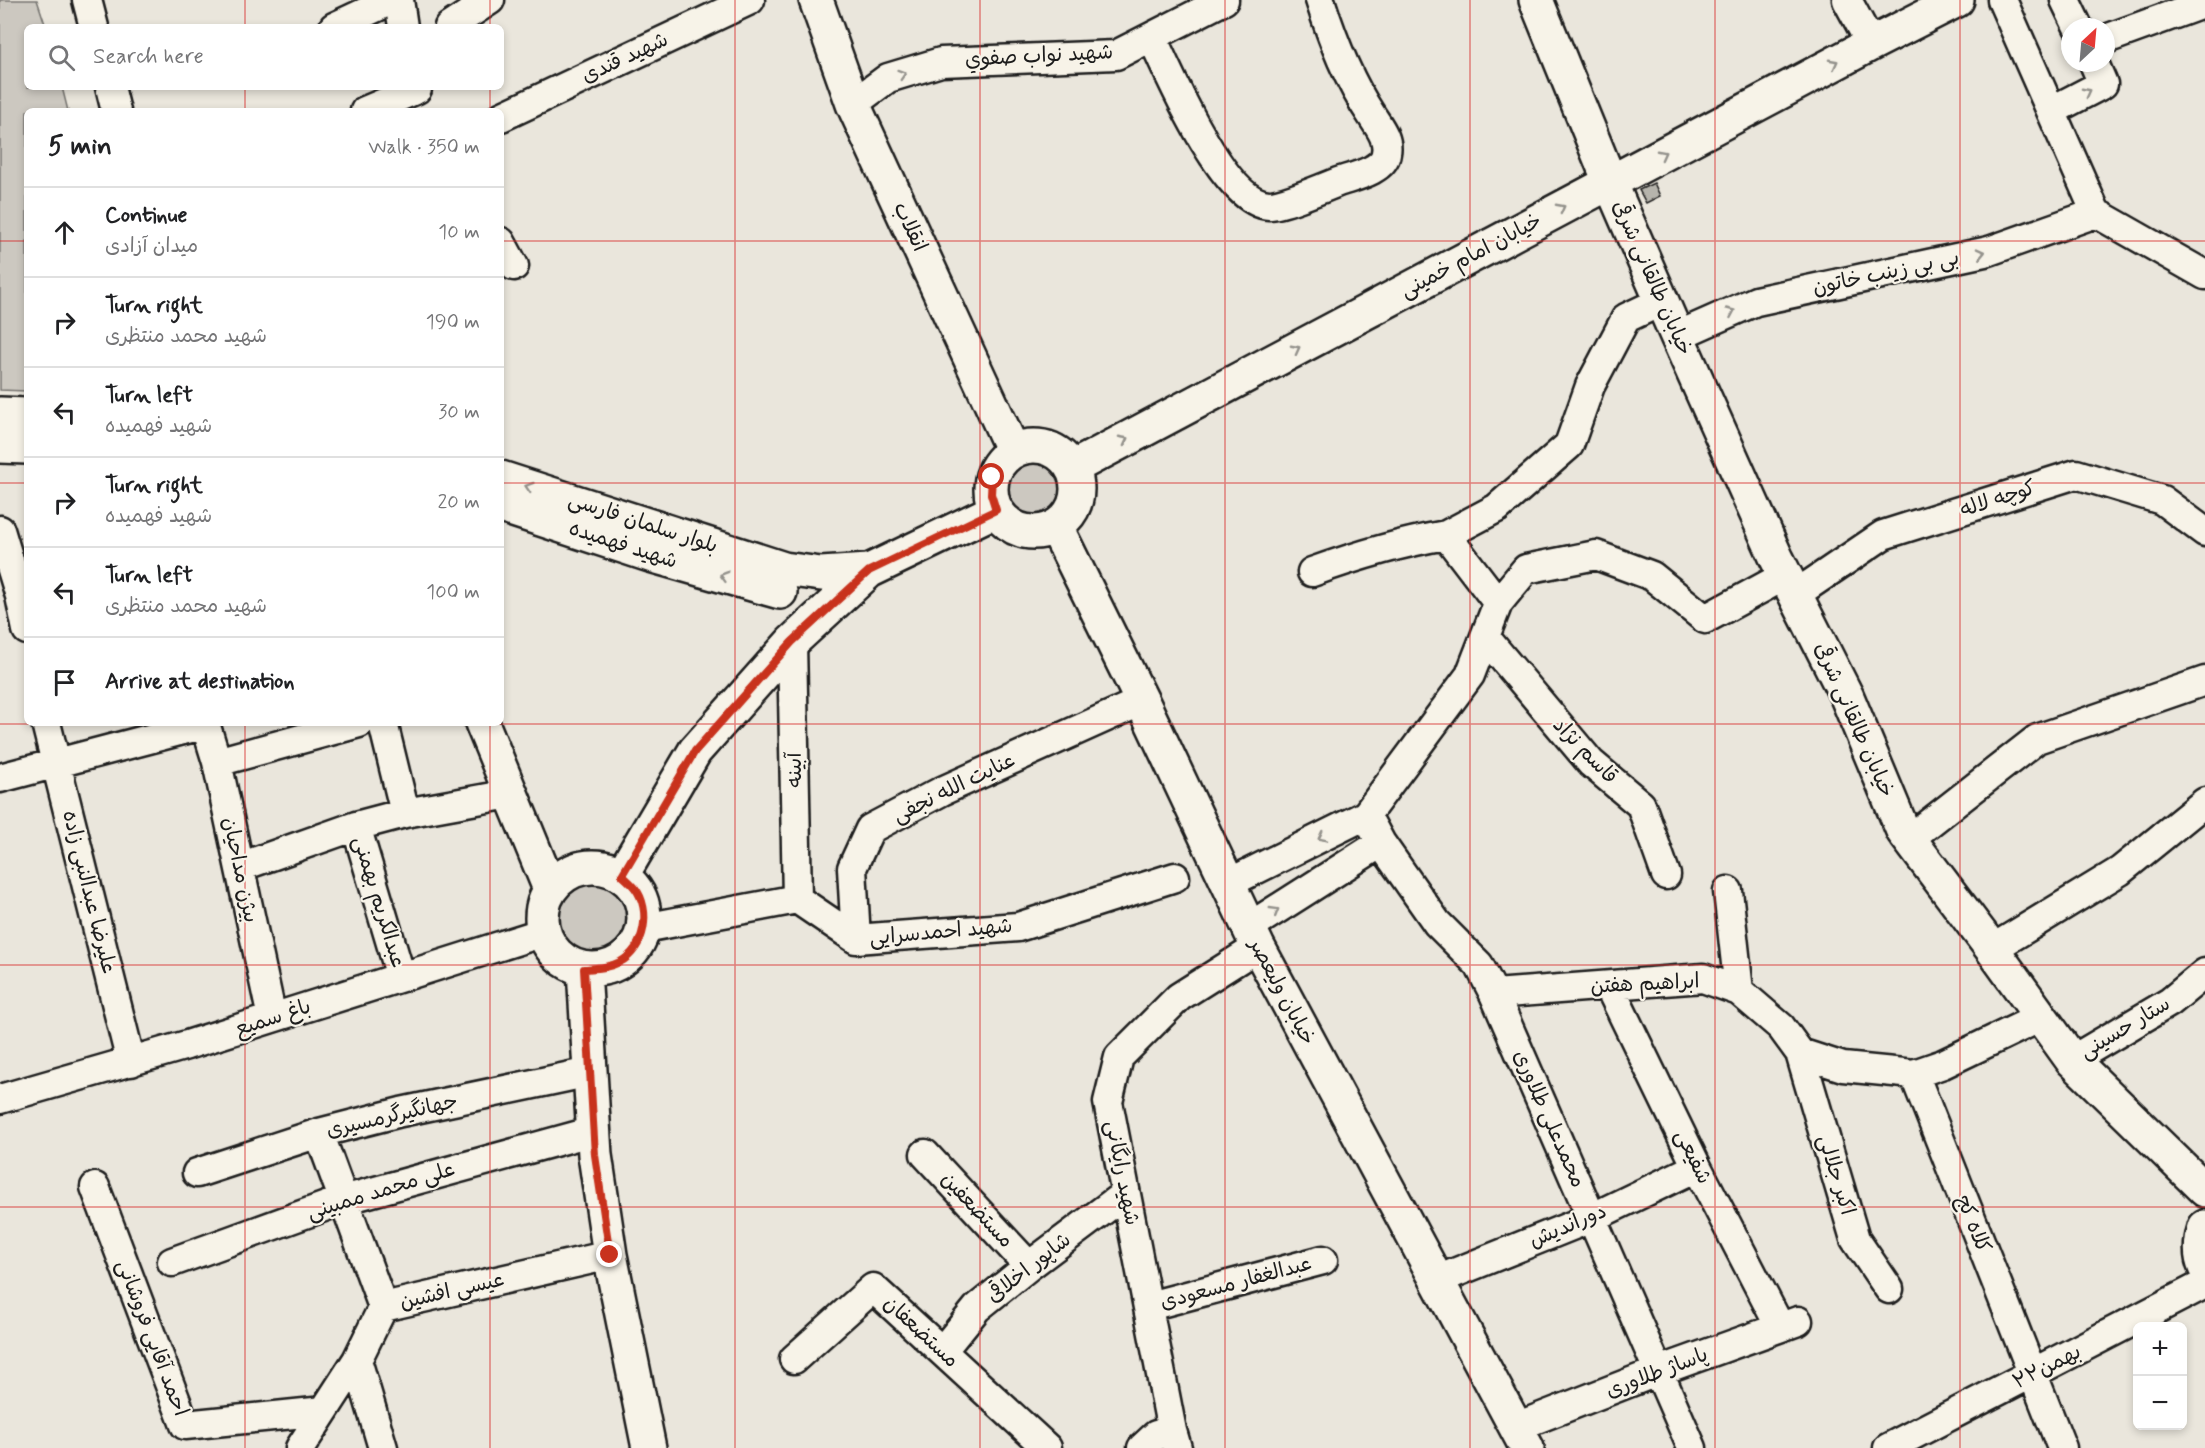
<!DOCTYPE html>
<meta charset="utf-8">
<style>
body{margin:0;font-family:Mynerve,"Playpen Sans Arabic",sans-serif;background:#f6f6f6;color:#202124}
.controls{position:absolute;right:18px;bottom:18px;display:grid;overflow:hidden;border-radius:9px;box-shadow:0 3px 9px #0003}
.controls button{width:54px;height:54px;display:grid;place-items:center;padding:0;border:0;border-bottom:2px solid #e0e0e0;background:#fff;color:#202124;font:30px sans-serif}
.compass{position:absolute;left:2061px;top:18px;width:54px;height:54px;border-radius:50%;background:#fff;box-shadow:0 3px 9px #0003;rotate:26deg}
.stop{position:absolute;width:18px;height:18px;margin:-14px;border:4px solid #c8321e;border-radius:50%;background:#fff}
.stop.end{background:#c8321e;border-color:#fff;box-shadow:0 2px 6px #0008}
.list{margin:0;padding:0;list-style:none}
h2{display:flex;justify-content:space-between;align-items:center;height:78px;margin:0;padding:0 24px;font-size:26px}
h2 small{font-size:20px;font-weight:400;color:#757577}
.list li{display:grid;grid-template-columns:39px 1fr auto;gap:18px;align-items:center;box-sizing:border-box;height:90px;padding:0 24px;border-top:2px solid #e0e0e0}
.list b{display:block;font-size:22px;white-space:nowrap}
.list p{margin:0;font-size:20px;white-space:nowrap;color:#757577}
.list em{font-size:20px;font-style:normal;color:#757577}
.icon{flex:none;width:33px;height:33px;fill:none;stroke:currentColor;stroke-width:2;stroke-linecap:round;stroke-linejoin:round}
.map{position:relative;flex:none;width:2205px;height:1448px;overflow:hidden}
.search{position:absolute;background:#fff;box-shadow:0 3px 9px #0003;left:24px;top:24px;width:480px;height:66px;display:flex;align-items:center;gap:15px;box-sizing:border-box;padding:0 21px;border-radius:9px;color:#757577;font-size:22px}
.panel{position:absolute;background:#fff;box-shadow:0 3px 9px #0003;left:24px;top:108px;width:480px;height:618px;border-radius:9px}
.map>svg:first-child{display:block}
</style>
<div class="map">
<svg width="2205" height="1448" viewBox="0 0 2205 1448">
<rect width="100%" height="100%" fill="#eae6dc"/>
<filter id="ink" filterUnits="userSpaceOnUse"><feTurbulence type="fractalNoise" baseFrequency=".0167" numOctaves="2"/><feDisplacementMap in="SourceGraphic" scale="12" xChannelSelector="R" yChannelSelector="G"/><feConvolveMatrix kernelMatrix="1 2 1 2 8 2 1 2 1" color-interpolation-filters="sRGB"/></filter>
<g filter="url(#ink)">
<!-- green -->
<path fill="#ccc8c0" stroke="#74726e" stroke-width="1.5" d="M 0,0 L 37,0 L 46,27 L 27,27 L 27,87 L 62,87 L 68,111 L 27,111 L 27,391 L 0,390 Z
M998 490a37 37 0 1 1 74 0a37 37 0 1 1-74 0Z
M555 917a38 38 0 1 1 76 0a38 38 0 1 1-76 0Z"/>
<!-- building -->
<path fill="#b6b4ac" stroke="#1c1c1c" stroke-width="1.5" d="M 1654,183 L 1660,196 L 1646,203 L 1639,190 Z"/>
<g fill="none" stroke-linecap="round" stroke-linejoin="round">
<!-- minor casing -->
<g stroke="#1c1c1c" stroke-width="33">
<path id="minor" d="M 87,0 L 94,27
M 399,0 L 403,27
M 1847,0 L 1871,44
M 2002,0 L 2096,213
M 2065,0 L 2078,27
M 334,27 L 379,6 L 381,0
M 449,27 L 490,0
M 1152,37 C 1169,74 1224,203 1269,205 C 1283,205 1323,188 1338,182 C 1352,177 1384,171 1386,153 C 1389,139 1379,127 1372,116 C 1348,80 1333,41 1320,0
M 2106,39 L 2205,3
M 110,87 L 116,111
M 853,104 L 888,78 L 941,62 L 1116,55 L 1224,0
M 365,111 L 417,89 L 417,87
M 2051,111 L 2103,84 L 2094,63
M 501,117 L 750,0
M 2096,213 L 2205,275
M 501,242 L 514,266
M 1677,336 L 1756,301 L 1989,251 L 2096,213
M 0,530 L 20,596 L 27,630
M 1312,572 C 1356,556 1399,543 1446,535
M 1796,594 L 1883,535 L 2076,474 L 2162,500 L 2205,532
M 1498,603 L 1446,535 L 1497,508 L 1569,445 L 1590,386 L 1626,318 L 1662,301
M 1485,637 L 1591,763 L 1641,805 L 1666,875
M 792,642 L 797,899
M 46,723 L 131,1062
M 205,723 L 217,762 L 272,1018
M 383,723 L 405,813
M 217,762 L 359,723
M 0,778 L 206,724
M 1366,815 L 1381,843 L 1437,923 L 1479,965 L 1494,994 L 1692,1448
M 356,826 L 401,977
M 1909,839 L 2037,739 L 2205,681
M 240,867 L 356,826 L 405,813 L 510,794
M 1229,883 L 1366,815 L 1470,675 L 1498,603 L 1526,569 L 1596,555 L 1652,576 L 1705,619 L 1786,575
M 1728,891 L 1739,991
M 1249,927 L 1381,843
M 644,928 L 797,899 L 856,939 L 1018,927 L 1175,877
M 856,939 L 852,868 L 870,829 L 942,791 L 1142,701
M 1992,949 L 2120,871 L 2205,802
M 1609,986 L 1697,1167 L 1780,1327
M 1494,994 L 1703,978 L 1739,991 L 1781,1027 L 1800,1053 L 1843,1067 L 1914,1074 L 1943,1064 L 2041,1017
M 1800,1053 L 1855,1239 L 1889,1289
M 2072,1060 L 2170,1002 L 2205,973
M 1914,1074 L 2062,1448
M 0,1099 L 187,1045 L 544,932
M 319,1133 L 383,1307
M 925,1154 L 1029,1266
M 197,1173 L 319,1133 L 401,1112 L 590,1072
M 95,1187 L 185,1425 L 324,1411
M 172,1262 L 343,1200 L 594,1131
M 1437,1280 L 1591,1218 L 1697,1167
M 1149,1306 L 1323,1260
M 942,1351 L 977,1308 L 1029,1266 L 1125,1194
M 794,1359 L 873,1288 L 1047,1448
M 357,1360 L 383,1448
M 1516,1427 L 1659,1371 L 1798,1321
M 300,1448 L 357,1360 L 383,1307 L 610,1255
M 1142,1448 L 1156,1435 L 1172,1431
M 1177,1448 L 1172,1431 L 1108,1102 L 1119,1057 L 1179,997 L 1258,947
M 1888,1448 L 2205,1284"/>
</g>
<!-- major casing -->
<g stroke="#1c1c1c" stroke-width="38">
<path id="major" d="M 816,0 L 853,104 L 1013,451
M 1536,0 L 1610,182 L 1677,336 L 1776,557 L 1847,697 L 1903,831 L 1992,949 L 2072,1060 L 2205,1190
M 0,414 L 27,415
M 0,446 L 27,447
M991 489a43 43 0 1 1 86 0a43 43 0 1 1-86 0Z
M 1072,468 L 1871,44 L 1957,0
M 501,478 L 784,569 L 821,574 L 869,571
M 501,506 L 650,555 L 780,592
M 1056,527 L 1142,701 L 1258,947 L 1527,1448
M 482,723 L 550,889
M542 918a51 51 0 1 1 102 0a51 51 0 1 1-102 0Z
M 622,875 L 695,751 L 792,642 L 869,571 L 996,510
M 584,969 L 595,1155 L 610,1255 L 649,1448
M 2205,1227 C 2201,1240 2199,1254 2205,1267"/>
</g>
<!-- minor -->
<use href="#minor" stroke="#f7f3e8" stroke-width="28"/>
<!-- major -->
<use href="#major" stroke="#f7f3e8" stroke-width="33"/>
</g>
<!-- one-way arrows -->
<defs><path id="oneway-chevron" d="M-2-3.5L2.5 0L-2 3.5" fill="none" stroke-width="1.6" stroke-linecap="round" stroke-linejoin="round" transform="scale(1.5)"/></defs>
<g stroke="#94928c">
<use href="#oneway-chevron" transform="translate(1834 63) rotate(-28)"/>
<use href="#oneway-chevron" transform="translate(902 74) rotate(-18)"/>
<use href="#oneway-chevron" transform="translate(2087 92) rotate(-28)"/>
<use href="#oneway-chevron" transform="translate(1662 154) rotate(-28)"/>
<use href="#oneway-chevron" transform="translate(1561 208) rotate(-28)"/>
<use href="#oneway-chevron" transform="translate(1981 253) rotate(-13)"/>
<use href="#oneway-chevron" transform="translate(1731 312) rotate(-24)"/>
<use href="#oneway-chevron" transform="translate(1296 349) rotate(-28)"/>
<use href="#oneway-chevron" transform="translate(1124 440) rotate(-28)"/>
<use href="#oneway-chevron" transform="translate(529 487) rotate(-162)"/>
<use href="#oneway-chevron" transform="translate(724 576) rotate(-164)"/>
<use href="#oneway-chevron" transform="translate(1322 837) rotate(153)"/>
<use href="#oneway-chevron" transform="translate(1275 911) rotate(-31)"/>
</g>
</g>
<g fill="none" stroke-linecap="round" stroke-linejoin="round" filter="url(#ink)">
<!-- route -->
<path stroke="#c8321e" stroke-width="8" d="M 610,1255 L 595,1155 L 584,969 C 597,968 608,968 620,962 C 645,949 652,910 635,888 C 631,883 626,879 622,875 L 695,751 L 792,642 L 869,571 L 996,510 L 991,494 L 992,477"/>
</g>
<!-- grid -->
<path fill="none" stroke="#d62828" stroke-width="1.5" stroke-opacity="0.55" d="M 245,0 L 245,27M 490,0 L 490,27M 735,0 L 735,1448M 980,0 L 980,1448M 1225,0 L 1225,1448M 1470,0 L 1470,1448M 1715,0 L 1715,1448M 1960,0 L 1960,1448M 245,87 L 245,111M 490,87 L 490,111M 0,241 L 27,241M 501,241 L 2205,241M 0,483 L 27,483M 501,483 L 2205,483M 245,723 L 245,1448M 490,723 L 490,1448M 0,724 L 2205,724M 0,965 L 2205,965M 0,1207 L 2205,1207"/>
<g text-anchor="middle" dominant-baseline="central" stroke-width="4.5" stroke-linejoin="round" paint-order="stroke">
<!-- street labels -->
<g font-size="21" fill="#1c1c1c" stroke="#f7f3e8">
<text transform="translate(1039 56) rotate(-3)">شهید نواب صفوي</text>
<text transform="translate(625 58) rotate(-25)">شهید قندی</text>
<text transform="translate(910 227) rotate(65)">انقلاب</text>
<text transform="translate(1471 256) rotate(-28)">خیابان امام خمینی</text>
<text transform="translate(1886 273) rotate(-12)">بی بی زینب خاتون</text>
<text transform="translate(1652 278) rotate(66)">خیابان طالقانی شرقی</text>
<text transform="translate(1998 499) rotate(-18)">کوچه لاله</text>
<text transform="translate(643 523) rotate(18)">بلوار سلمان فارسی</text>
<text transform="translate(623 545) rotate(18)">شهید فهمیده</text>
<text transform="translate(1854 720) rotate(66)">خیابان طالقانی شرقی</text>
<text transform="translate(1585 751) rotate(46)">قاسم نژاد</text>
<text transform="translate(795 770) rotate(-91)">آبینه</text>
<text transform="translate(954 788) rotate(-26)">عنایت الله نجفی</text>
<text transform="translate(240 870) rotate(78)">بیژن مداحیان</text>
<text transform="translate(89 892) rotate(76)">علیرضا عبدالنبی زاده</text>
<text transform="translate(379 902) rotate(73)">عبدالکریم بهمنی</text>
<text transform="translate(941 932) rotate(-5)">شهید احمدسرایی</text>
<text transform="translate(1645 984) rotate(-3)">ابراهیم هفتن</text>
<text transform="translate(1282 992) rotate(62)">خیابان ولیعصر</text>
<text transform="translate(273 1018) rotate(-18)">باغ سمیع</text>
<text transform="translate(2125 1028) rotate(-31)">ستار حسینی</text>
<text transform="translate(392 1116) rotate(-13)">جهانگیرگرمسیری</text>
<text transform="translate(1549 1119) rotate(66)">محمدعلی طلاوری</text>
<text transform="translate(1693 1157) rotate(64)">شفیعی</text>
<text transform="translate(1122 1173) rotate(79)">شهید رایگانی</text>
<text transform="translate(1836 1175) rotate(73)">اکبر جلالی</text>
<text transform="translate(381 1191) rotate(-17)">علی محمد ممبینی</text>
<text transform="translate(977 1210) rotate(47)">مستضعفین</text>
<text transform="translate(1973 1224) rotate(68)">کلاه کج</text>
<text transform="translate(1568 1226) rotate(-23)">دوراندیش</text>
<text transform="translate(1029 1268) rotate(-38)">شاپور اخلاقی</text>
<text transform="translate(1236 1283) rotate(-15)">عبدالغفار مسعودی</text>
<text transform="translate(452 1291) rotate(-13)">عیسی افشین</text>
<text transform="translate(921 1332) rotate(43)">مستضعفان</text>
<text transform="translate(152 1338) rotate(69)">احمد آقایی فروشانی</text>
<text transform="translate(2047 1367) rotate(-27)">۲۲بهمن</text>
<text transform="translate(1657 1373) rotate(-21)">پاساژ طلاوری</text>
</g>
</g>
</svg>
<div class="controls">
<button>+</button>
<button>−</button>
</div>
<svg class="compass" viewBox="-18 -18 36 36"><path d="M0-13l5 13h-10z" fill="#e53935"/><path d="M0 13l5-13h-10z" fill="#757577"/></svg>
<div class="stop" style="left:992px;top:477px"></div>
<div class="stop end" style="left:610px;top:1255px"></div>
<div class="search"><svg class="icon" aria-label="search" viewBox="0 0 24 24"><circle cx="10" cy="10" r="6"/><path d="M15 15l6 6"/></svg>Search here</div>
<section class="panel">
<h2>5 min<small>Walk · 350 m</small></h2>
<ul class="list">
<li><svg class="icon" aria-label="ahead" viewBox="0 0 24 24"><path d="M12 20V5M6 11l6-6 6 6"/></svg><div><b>Continue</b><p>میدان آزادی</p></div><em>10 m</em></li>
<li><svg class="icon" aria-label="right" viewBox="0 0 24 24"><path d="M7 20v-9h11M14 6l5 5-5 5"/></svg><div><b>Turn right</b><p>شهید محمد منتظری</p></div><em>190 m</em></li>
<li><svg class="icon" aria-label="left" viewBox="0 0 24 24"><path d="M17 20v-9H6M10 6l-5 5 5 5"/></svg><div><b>Turn left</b><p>شهید فهمیده</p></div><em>30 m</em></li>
<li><svg class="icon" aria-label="right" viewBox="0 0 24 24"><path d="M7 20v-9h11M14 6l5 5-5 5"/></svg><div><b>Turn right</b><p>شهید فهمیده</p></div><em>20 m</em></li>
<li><svg class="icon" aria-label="left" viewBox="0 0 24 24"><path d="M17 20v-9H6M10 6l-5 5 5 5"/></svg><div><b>Turn left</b><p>شهید محمد منتظری</p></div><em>100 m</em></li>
<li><svg class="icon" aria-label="arrive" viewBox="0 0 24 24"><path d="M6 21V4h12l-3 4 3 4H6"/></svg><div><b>Arrive at destination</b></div></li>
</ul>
</section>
</div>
